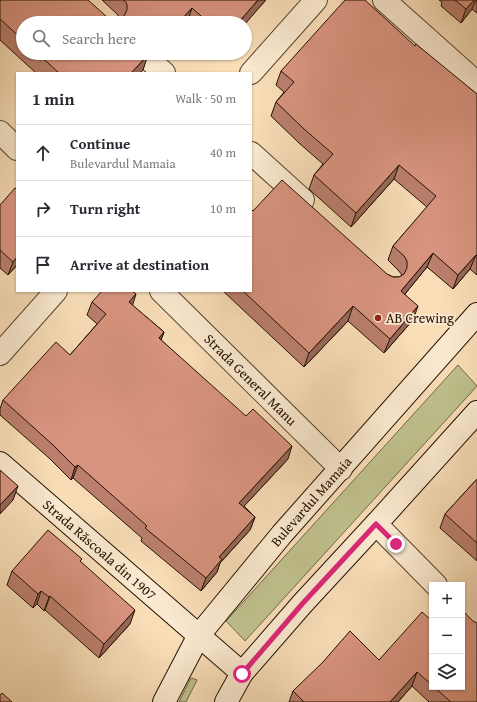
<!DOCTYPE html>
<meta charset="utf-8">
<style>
body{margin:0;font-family:"Gentium Book Plus",serif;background:#f2f2f3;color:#2b2b33}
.controls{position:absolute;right:12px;bottom:12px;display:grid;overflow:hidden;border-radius:0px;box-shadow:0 1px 3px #0004}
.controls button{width:36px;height:36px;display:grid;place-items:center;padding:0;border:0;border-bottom:1px solid #e1e1e2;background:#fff;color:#2b2b33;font:20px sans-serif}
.stop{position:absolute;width:12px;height:12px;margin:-9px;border:3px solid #db2777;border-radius:50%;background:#fff}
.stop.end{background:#db2777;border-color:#fff;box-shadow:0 1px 4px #0008}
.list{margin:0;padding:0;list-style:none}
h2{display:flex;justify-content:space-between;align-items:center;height:52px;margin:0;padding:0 16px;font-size:17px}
h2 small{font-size:13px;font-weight:400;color:#7c7c81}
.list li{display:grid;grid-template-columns:26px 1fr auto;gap:12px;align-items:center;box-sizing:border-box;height:56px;padding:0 16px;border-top:1px solid #e1e1e2}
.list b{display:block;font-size:15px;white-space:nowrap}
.list p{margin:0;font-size:13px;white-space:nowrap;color:#7c7c81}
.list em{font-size:13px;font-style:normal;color:#7c7c81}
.icon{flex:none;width:22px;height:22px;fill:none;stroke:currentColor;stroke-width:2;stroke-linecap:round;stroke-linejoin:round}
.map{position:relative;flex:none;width:477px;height:702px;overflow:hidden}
.search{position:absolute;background:#fff;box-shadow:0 1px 3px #0004;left:16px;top:16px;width:236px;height:44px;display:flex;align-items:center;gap:10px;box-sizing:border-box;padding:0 14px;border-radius:22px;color:#7c7c81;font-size:15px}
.panel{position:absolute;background:#fff;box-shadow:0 1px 3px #0004;left:16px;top:72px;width:236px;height:220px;border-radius:0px}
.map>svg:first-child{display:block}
</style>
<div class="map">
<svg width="477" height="702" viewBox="0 0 477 702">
<rect width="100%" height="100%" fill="#f8ddb7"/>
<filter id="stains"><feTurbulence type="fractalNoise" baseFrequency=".005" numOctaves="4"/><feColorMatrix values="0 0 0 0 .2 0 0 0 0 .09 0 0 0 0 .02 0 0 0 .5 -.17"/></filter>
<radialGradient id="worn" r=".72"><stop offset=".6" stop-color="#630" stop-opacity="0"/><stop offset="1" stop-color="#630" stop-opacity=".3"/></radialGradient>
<!-- green -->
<path fill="#bfc08d" stroke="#726848" d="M 458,365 L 477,386 L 245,641 L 226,621 Z
M 191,678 L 197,680 L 186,702 L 179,702 Z"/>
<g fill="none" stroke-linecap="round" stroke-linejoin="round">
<!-- street casing -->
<g stroke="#5a432f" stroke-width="24">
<g id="street">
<path d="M 384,0 L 477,83"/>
<path d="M 142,53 L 164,73"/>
<path d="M 251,73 L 316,0"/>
<path d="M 0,132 L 17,149"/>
<path d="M 251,153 L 303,200"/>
<path id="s1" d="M 161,291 L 341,469"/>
<path d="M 0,354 L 56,291"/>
<path d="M 376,524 L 436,585"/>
</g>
</g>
<!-- secondary casing -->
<g stroke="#251002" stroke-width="24">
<g id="secondary">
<path id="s2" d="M 0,463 L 242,673"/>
<path id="s3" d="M 164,702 L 199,635 L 282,534 L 477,314"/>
<path d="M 226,702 L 242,673 L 303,603 L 376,524 L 477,412"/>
</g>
</g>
<!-- street -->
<use href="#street" stroke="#fae9d0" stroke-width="22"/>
<!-- secondary -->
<use href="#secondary" stroke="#fae9d0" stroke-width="22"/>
</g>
<!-- wall -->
<path fill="#ba7f6d" stroke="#251002" d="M 0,0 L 107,17 L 112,19 L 119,19 L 120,18 L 117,14 L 102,0 L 266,0 L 265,1 L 245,23 L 23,23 L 23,53 L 146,53 L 143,70 L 140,73 L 36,73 L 0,40 Z
M 439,0 L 477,0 L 477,13 L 472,9 L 461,23 L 441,6 L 442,2 Z
M 415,46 L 477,94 L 477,275 L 470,269 L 453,289 L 427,267 L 405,294 L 413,320 L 384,353 L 348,321 L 304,367 L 223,291 L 251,291 L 253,211 L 393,277 L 399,277 L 402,275 L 398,270 L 388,260 L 393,246 L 427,207 L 394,179 L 351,227 L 309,189 L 314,175 L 323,164 L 299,143 L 271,116 L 276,102 L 284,92 L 276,85 L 281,71 Z
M 17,189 L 17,265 L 8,275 L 0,268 L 0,205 Z
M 92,302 L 132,305 L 164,332 L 161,340 L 288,459 L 244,506 L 255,517 L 250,530 L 220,563 L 217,572 L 201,591 L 141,541 L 142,538 L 73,478 L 71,480 L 49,458 L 0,415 L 0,409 L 3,400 L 70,355 L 97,324 L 87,315 Z
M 477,479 L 477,561 L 440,528 L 445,514 Z
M 81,562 L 130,624 L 99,658 L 45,610 L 44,611 L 37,604 L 33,608 L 7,585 L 12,571 Z
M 432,621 L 432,687 L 462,687 L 473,621 L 477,702 L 429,702 L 412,686 L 398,702 L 289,702 L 293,691 L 379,660 Z"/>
<!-- shaded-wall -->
<path fill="#976859" stroke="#251002" d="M 258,0 L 266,0 L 265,1 L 245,24 L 245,23 L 238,23 Z
M 474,0 L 476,0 L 472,9 L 461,23 L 466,9 Z
M 192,8 L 187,23 L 178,23 Z
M 148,55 L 143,70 L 140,73 L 131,73 Z
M 399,165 L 394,179 L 351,227 L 356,213 Z
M 433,253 L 427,267 L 396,305 L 401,291 Z
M 476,255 L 470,269 L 453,289 L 458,275 Z
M 17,257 L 17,265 L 8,275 L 13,262 Z
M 136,294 L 132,307 L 129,302 Z
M 353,306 L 348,321 L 304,367 L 309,353 Z
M 418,306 L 413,320 L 384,353 L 390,339 Z
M 164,332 L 159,345 L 159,338 Z
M 292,446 L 288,459 L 235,516 L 239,503 Z
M 78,465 L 73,478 L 71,480 L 75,467 Z
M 18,486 L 13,500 L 0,514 L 0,505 Z
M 255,517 L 250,530 L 220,563 L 217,572 L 201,591 L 206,578 L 219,557 Z
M 41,591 L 37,604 L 33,608 L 38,594 Z
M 50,596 L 45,610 L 44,611 L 49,597 Z
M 135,610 L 130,624 L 99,658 L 104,644 Z
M 417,672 L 412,686 L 398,702 L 390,702 Z"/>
<!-- building -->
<path fill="#d8947f" stroke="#251002" d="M 0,0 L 88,0 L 107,17 L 112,19 L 119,19 L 124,16 L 127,10 L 127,4 L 124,0 L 258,0 L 238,23 L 209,23 L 192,8 L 178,23 L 23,23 L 23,40 L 0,19 Z
M 345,0 L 365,0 L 415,46 L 416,44 L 477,94 L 477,256 L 476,255 L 458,275 L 433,253 L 401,291 L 418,306 L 390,339 L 353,306 L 309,353 L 243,291 L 251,291 L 251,209 L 253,211 L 282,180 L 387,274 L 393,277 L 399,277 L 404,274 L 407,268 L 407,261 L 404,256 L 393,246 L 436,196 L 399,165 L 356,213 L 314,175 L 333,154 L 304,129 L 276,102 L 294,82 L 281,71 Z
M 455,0 L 474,0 L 466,9 Z
M 37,53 L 146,53 L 148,55 L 132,72 L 133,73 L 59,73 Z
M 15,188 L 17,189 L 17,257 L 13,262 L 0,250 L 0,205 Z
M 102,291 L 132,291 L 136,294 L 129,302 L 164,332 L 159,338 L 246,416 L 253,409 L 292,446 L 239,503 L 255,517 L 219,557 L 222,559 L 206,578 L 145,528 L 147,526 L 78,465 L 75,467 L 53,445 L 3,400 L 56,342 L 70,355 L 106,314 L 92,302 Z
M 0,470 L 18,486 L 0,505 Z
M 477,479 L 477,543 L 445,514 Z
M 48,530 L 82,559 L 80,561 L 135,610 L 104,644 L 50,596 L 49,597 L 41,591 L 38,594 L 12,571 Z
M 462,610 L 473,621 L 477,623 L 477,702 L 451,702 L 434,687 L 462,687 Z
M 422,612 L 432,621 L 432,685 L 417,672 L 390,702 L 304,702 L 293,691 L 323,662 L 350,631 L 379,660 Z
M 2,693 L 12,702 L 0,702 L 0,695 Z"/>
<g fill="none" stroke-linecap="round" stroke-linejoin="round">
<!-- route -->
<path stroke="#db2777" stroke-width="5" d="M 242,674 L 303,603 L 376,524 L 396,544"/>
</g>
<!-- markers -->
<circle fill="#8f2418" stroke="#fae9d0" stroke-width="1.5" cx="378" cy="318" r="4"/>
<g text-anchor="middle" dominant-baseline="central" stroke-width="3.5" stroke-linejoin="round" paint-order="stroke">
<!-- poi labels -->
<g font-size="14" fill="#251002" stroke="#fae9d0" text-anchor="start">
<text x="386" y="318">AB Crewing</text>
</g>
<!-- street labels -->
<g font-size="14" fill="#251002" stroke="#fae9d0">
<text stroke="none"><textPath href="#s1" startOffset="126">Strada General Manu</textPath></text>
<text stroke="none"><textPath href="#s3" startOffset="250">Bulevardul Mamaia</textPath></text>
<text stroke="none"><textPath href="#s2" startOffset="132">Strada Răscoala din 1907</textPath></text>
</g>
</g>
<rect width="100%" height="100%" filter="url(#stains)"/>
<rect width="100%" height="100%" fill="url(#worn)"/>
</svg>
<div class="controls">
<button>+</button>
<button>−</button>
<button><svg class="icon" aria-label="layers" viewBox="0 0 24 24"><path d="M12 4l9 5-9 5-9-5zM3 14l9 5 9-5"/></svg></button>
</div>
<div class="stop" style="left:242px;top:674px"></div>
<div class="stop end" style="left:396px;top:544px"></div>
<div class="search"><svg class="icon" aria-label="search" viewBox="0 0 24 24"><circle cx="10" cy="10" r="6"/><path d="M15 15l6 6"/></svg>Search here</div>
<section class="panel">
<h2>1 min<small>Walk · 50 m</small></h2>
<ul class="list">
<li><svg class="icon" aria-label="ahead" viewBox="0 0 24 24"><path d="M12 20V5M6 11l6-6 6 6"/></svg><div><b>Continue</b><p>Bulevardul Mamaia</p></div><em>40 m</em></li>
<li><svg class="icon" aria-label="right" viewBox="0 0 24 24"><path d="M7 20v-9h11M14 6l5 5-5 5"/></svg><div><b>Turn right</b></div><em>10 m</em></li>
<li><svg class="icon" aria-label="arrive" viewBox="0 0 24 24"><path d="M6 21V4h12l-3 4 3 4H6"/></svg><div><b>Arrive at destination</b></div></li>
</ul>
</section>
</div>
